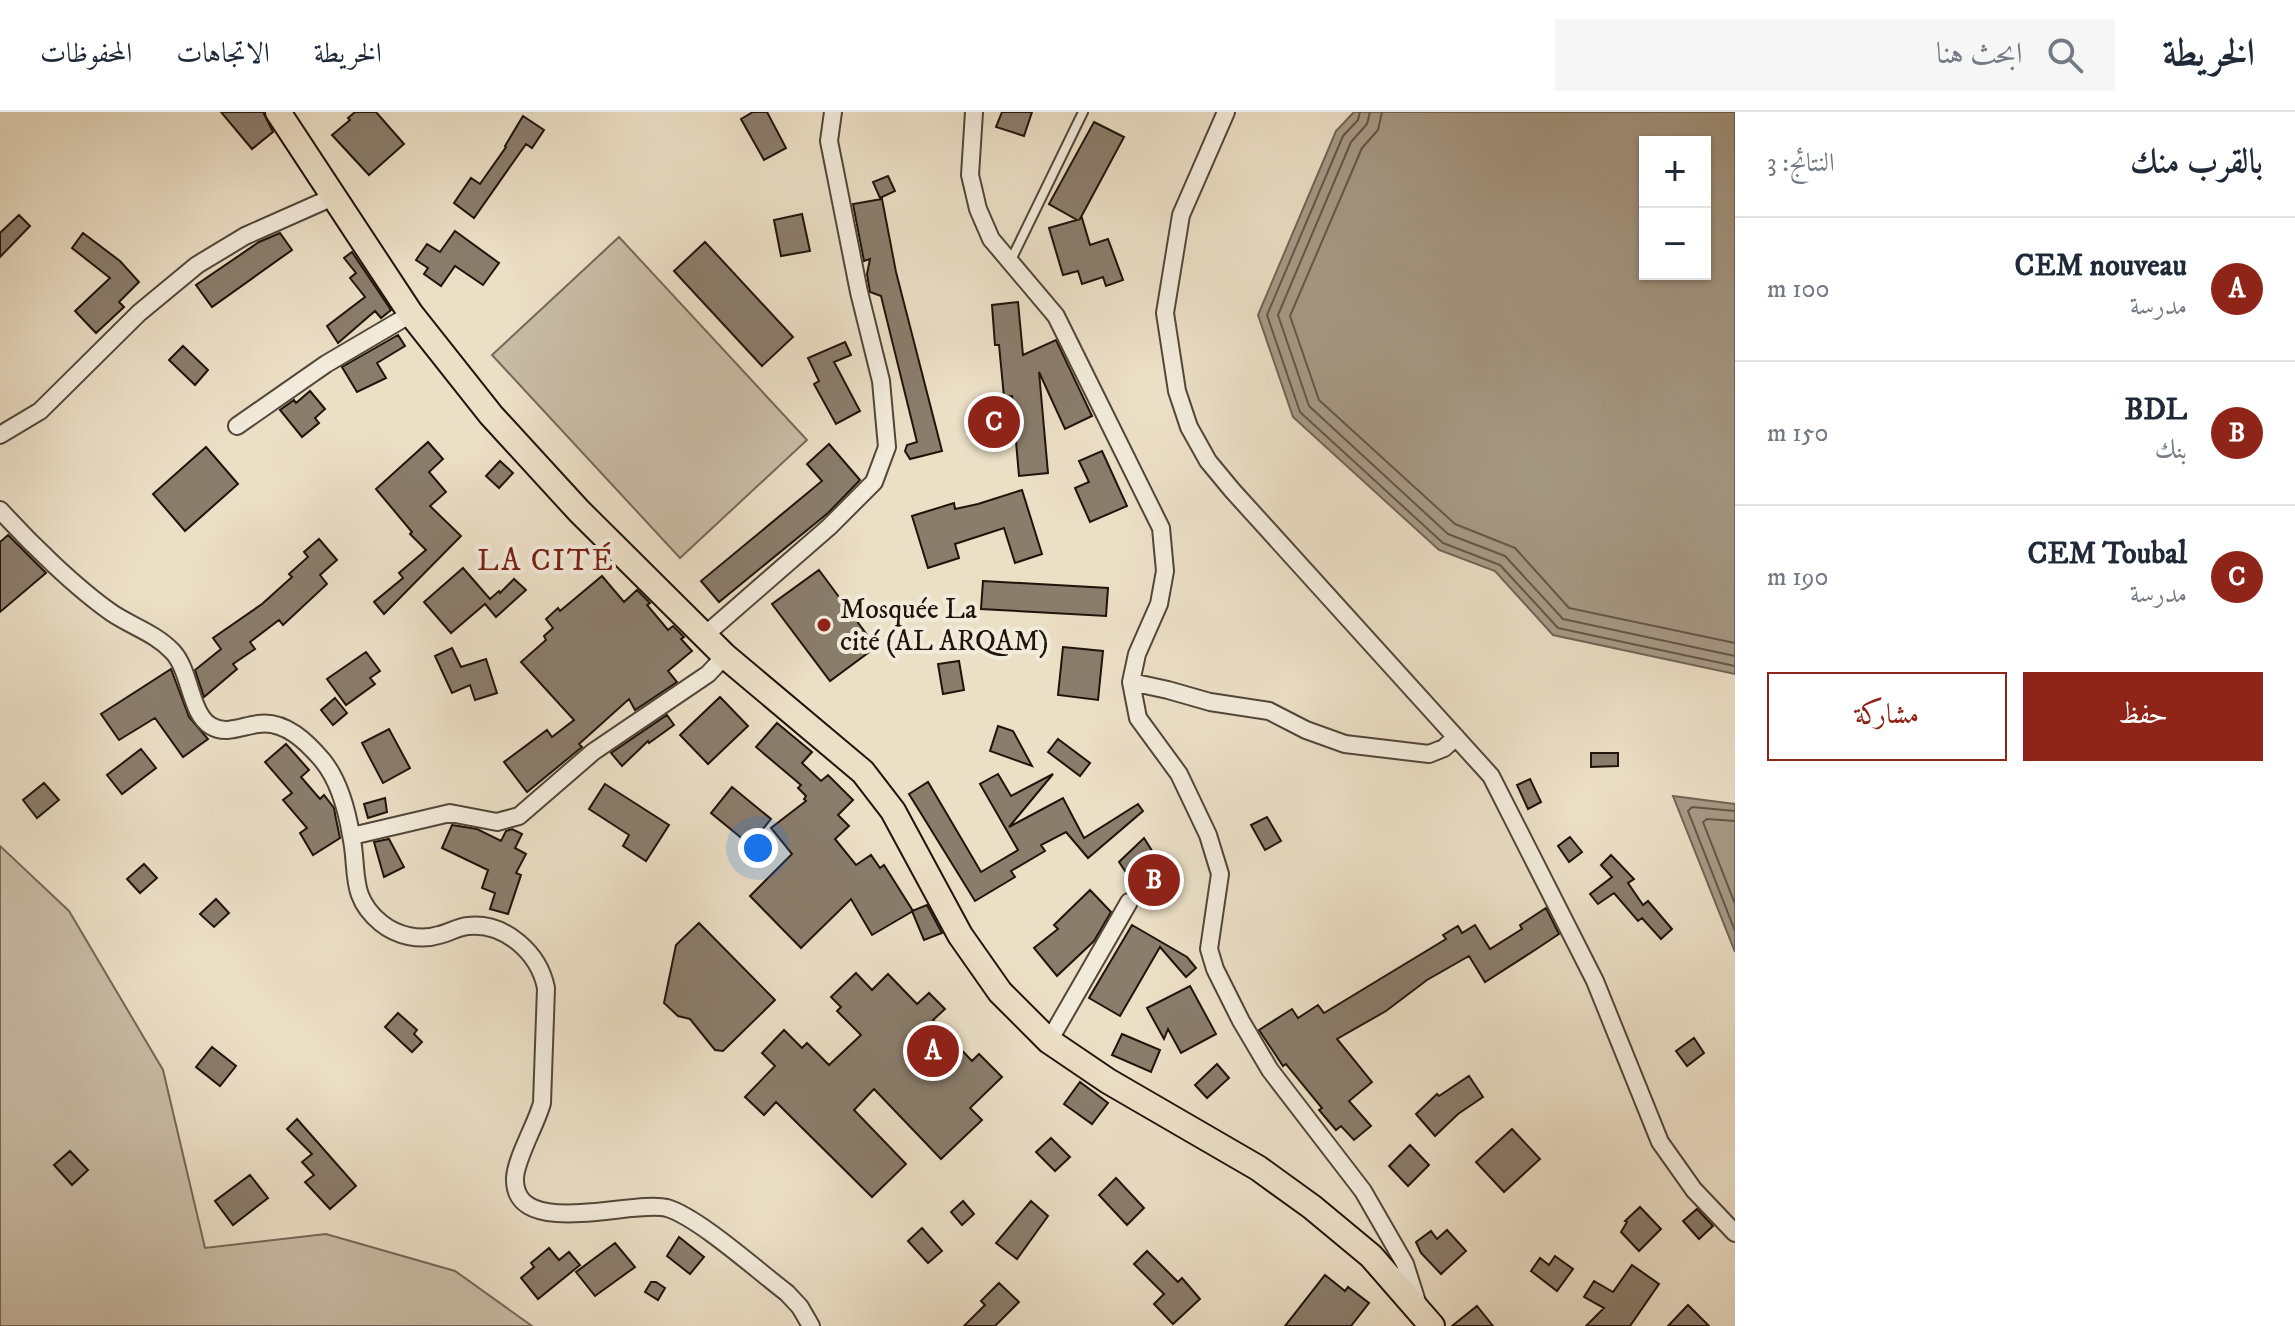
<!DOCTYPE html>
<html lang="ar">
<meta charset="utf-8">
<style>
body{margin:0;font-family:"IM FELL DW Pica",Amiri,serif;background:#f6f6f7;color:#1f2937;direction:rtl}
.controls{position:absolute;right:24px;top:24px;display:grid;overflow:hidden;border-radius:0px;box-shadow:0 2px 6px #0004}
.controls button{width:72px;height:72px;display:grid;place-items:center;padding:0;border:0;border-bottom:2px solid #e0e1e3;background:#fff;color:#1f2937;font:40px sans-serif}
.you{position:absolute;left:758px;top:736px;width:28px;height:28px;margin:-20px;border:6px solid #fff;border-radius:50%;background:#1a73e8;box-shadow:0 0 0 12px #1a73e833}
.badge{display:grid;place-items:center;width:52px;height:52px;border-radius:50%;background:#8f2418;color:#fff;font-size:26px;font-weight:700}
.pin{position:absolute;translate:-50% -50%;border:4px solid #fff;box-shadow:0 2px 8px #0006}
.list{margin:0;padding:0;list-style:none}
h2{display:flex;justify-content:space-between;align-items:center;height:104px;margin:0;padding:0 32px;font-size:34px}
h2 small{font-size:26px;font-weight:400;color:#747a83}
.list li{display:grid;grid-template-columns:52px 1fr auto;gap:24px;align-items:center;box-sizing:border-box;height:144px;padding:0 32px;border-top:2px solid #e0e1e3}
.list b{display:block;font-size:30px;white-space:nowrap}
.list p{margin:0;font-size:26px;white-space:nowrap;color:#747a83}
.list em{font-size:26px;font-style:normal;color:#747a83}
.actions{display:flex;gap:16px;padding:24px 32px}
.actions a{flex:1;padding:18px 0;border:2px solid #8f2418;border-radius:0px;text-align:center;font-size:28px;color:#8f2418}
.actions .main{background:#8f2418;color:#fff}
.icon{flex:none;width:44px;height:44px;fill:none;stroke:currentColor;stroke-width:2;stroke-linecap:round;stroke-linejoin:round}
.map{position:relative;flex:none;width:1735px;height:1214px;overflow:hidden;direction:ltr}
header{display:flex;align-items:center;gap:48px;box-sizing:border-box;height:112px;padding:0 40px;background:#fff;border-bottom:2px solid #e0e1e3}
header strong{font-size:38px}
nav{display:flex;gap:44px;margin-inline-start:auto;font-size:28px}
.search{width:560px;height:72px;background:#f6f6f7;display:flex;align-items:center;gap:20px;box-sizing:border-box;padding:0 28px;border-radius:0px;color:#747a83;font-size:30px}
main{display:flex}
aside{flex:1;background:#fff}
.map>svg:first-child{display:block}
</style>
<header>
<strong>الخريطة</strong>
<div class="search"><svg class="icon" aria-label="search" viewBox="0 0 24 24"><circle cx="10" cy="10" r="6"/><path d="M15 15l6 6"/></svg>ابحث هنا</div>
<nav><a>الخريطة</a><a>الاتجاهات</a><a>المحفوظات</a></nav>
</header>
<main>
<aside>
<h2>بالقرب منك<small>النتائج: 3</small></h2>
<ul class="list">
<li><span class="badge">A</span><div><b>CEM nouveau</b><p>مدرسة</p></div><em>100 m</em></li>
<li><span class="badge">B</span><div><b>BDL</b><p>بنك</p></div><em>150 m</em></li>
<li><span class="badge">C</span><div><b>CEM Toubal</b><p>مدرسة</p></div><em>190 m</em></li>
</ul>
<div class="actions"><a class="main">حفظ</a><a>مشاركة</a></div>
</aside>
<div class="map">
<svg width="1735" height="1214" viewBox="0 0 1735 1214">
<rect width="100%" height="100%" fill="#ebdfc6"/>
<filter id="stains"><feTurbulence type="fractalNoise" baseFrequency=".0025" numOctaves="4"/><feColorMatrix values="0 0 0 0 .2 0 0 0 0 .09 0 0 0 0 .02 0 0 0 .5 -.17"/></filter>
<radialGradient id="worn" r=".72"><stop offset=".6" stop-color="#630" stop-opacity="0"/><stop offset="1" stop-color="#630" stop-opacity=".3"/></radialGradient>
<!-- green -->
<path fill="#c8bca6" stroke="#746858" stroke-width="2" d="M 619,125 L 807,328 L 680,446 L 492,243 Z
M 0,734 L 69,799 L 163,958 L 205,1136 L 326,1122 L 455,1159 L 532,1214 L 0,1214 Z"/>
<!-- water -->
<path fill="#a69a86" stroke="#706454" stroke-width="2" fill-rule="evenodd" d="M 1354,0 L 1735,0 L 1735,562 L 1553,523 L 1495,459 L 1439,438 L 1293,305 L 1258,203 L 1336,19 ZM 1705,30 L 1705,162 L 1645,162 L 1645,30 Z
M 1673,684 L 1735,692 L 1735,840 Z"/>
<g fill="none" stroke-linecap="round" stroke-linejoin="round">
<!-- shore -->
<path stroke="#635648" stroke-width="2" d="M 1360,0 L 1358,8 L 1343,24 L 1267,203 L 1300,300 L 1443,431 L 1500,453 L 1558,516 L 1735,554
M 1370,0 L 1367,12 L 1351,30 L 1278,203 L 1309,294 L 1448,422 L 1505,444 L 1563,507 L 1735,544
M 1382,0 L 1378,18 L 1362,36 L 1290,204 L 1319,288 L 1455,412 L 1515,436 L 1569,496 L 1735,531
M 1735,699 L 1692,695 L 1688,699 L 1735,819
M 1735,709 L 1707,707 L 1703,710 L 1735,792"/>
</g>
<!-- building -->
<path fill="#8a7d6c" stroke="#20130a" stroke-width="2" d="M 221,0 L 263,0 L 273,20 L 252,37 Z
M 355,0 L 376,0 L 404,32 L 369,63 L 332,23 L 350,8 L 348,6 Z
M 753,0 L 767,0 L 786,36 L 764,48 L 741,7 Z
M 1002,0 L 1032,0 L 1024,24 L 996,15 Z
M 523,4 L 544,18 L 532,36 L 526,32 L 474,106 L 454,91 L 471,66 L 480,72 L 506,35 L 505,34 Z
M 1094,10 L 1124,25 L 1080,107 L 1082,106 L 1090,133 L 1108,127 L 1123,168 L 1106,174 L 1103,165 L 1082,172 L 1078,159 L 1063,163 L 1049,116 L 1077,108 L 1049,92 Z
M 888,64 L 895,79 L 880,86 L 873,70 Z
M 882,87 L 896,160 L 942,339 L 910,347 L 905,339 L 907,333 L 917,330 L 881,184 L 870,180 L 867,162 L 870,147 L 864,149 L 853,92 Z
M 802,102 L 810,139 L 781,144 L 774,108 Z
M 19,103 L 30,114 L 0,145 L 0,121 Z
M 455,119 L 499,151 L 483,173 L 455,154 L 441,174 L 424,162 L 428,156 L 416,148 L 427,132 L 440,140 Z
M 83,121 L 120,149 L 139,170 L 119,190 L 124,195 L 96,221 L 75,199 L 110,166 L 72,136 Z
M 280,121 L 292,138 L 212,195 L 196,173 L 259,130 Z
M 705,130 L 793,225 L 762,254 L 674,159 Z
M 352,140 L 391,198 L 381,206 L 375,199 L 338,231 L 327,214 L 365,185 L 350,166 L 356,161 L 344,146 Z
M 1018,190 L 1023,243 L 1056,228 L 1092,304 L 1065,317 L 1039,260 L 1048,361 L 1019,364 L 1012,284 L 1004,285 L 999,233 L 995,233 L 992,193 Z
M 398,223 L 405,234 L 377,251 L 386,266 L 357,280 L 342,255 Z
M 845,230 L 851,243 L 834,250 L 860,299 L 836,312 L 814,272 L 819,269 L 808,246 Z
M 183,234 L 208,258 L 195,273 L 169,248 Z
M 310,279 L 325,297 L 315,306 L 319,311 L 302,325 L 280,298 L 294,288 L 296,291 Z
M 428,330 L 443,347 L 429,360 L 446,380 L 430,394 L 461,424 L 384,502 L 374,490 L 403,466 L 399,461 L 426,438 L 410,422 L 412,420 L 376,377 Z
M 829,332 L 860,368 L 828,401 L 719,490 L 701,469 L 822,369 L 807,352 Z
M 206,335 L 238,372 L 185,419 L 153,382 Z
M 1102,339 L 1127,394 L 1090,410 L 1075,376 L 1089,370 L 1079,349 Z
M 500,349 L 513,361 L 499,376 L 486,364 Z
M 1022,378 L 1042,442 L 1015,451 L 1004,416 L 955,432 L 959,446 L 928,456 L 912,404 L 954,391 L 955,397 L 978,392 Z
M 8,423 L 46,461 L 0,500 L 0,430 Z
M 319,427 L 337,448 L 320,463 L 327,472 L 283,513 L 279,508 L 250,530 L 255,537 L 233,552 L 237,557 L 204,585 L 195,558 L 221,537 L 213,526 L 262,492 L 292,465 L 289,462 L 308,445 L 304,440 Z
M 463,456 L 490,487 L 499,479 L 500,481 L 514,467 L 526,478 L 496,505 L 485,492 L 451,521 L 424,490 Z
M 819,458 L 876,535 L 830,569 L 772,492 Z
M 602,464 L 624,490 L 637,478 L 650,491 L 647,493 L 668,518 L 673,514 L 684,525 L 681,527 L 692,539 L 668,559 L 677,570 L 635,598 L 629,587 L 579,632 L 582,635 L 527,680 L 504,650 L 547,618 L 552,625 L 574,608 L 521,550 L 546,528 L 544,524 L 553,516 L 546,507 L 558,496 L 560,499 Z
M 983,469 L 1108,476 L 1106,504 L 981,497 Z
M 1063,535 L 1103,539 L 1098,588 L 1058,583 Z
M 452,536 L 461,555 L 486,547 L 497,581 L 475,588 L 470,573 L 452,581 L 435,544 Z
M 366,540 L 380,559 L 370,566 L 375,572 L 346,593 L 327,567 Z
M 959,549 L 964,578 L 943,582 L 938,552 Z
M 171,557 L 189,605 L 208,627 L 183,645 L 155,606 L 119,628 L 101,602 Z
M 720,585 L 748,614 L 708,652 L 680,623 Z
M 335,586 L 347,601 L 333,613 L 321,598 Z
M 667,603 L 674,613 L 649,631 L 648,629 L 622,654 L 611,641 Z
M 777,611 L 812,640 L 802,651 L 821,669 L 828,663 L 853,688 L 838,703 L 849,714 L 835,727 L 856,753 L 871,743 L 880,756 L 884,753 L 913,799 L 872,823 L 851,787 L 801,836 L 750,784 L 792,742 L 771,716 L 806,689 L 804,687 L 806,684 L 798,676 L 801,673 L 756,635 Z
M 998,614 L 1013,619 L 1032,654 L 990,639 Z
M 389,617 L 410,656 L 383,671 L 362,631 Z
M 1058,627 L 1090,651 L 1080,664 L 1048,640 Z
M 286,632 L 309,658 L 301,665 L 320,687 L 324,683 L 334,696 L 336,707 L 340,726 L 313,743 L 300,721 L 307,716 L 283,688 L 292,681 L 265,650 Z
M 141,637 L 156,656 L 122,682 L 107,663 Z
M 1591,641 L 1618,641 L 1618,654 L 1591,655 Z
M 998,662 L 1011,684 L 1053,662 L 1009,715 L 1063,686 L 1084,726 L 1138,692 L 1143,699 L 1088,746 L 1066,720 L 1041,733 L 1045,739 L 1011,759 L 1015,765 L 975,789 L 909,682 L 928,670 L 981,760 L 1018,738 L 980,672 Z
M 1530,667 L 1541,690 L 1528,697 L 1517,673 Z
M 44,671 L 59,688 L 37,706 L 23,688 Z
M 605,672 L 669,713 L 646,749 L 623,734 L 629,723 L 589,697 Z
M 732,675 L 771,707 L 750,733 L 711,701 Z
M 385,686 L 387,700 L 368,706 L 364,692 Z
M 1267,705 L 1281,729 L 1265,738 L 1251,713 Z
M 452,713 L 477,717 L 501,729 L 506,719 L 512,717 L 522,722 L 515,736 L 526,742 L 516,761 L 521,763 L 508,802 L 490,797 L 495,781 L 482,776 L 488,758 L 442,736 Z
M 1570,725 L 1582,740 L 1569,750 L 1558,734 Z
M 1144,726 L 1159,750 L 1163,747 L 1177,767 L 1164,777 L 1155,770 L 1141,783 L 1119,750 Z
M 389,727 L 404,755 L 384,765 L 374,730 Z
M 1611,743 L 1634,767 L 1628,771 L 1643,793 L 1648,789 L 1672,817 L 1661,827 L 1642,806 L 1638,809 L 1614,781 L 1598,792 L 1590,782 L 1612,765 L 1601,753 Z
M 144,752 L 157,766 L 140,781 L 127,767 Z
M 1090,778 L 1111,800 L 1094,829 L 1057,864 L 1034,836 L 1058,817 L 1054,813 Z
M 216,787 L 229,801 L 214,815 L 200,802 Z
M 927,793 L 942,821 L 924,828 L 912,799 Z
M 1546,796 L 1559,822 L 1538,836 L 1485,870 L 1469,844 L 1427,868 L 1386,899 L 1337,927 L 1372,970 L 1349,989 L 1371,1014 L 1354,1028 L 1341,1014 L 1336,1018 L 1319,998 L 1322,996 L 1286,952 L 1283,954 L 1259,918 L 1292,897 L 1298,906 L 1318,893 L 1324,901 L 1446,827 L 1443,823 L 1458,814 L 1462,821 L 1475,813 L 1490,837 L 1522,817 L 1520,813 Z
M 699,811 L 775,888 L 723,939 L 715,938 L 690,907 L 678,904 L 664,891 L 676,833 Z
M 1132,813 L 1187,845 L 1196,856 L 1186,865 L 1160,835 L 1120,904 L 1089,886 Z
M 856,861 L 872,878 L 888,862 L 917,892 L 929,881 L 945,897 L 933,908 L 972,949 L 979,942 L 1002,965 L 970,996 L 982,1008 L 941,1047 L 874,977 L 854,998 L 906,1052 L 872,1085 L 776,990 L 764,1003 L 745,985 L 775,954 L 762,941 L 784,918 L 802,936 L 807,931 L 829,953 L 861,923 L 837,899 L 841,895 L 831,885 Z
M 1190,874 L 1216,922 L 1181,941 L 1168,917 L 1164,927 L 1147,896 Z
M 398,901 L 417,918 L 414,922 L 422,930 L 412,940 L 385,915 Z
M 1122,922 L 1160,938 L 1151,960 L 1112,943 Z
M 1694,926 L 1704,941 L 1687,954 L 1676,939 Z
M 212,935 L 236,954 L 220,974 L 196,955 Z
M 1217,952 L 1229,966 L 1207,986 L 1195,973 Z
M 1469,964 L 1483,985 L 1458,1002 L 1435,1024 L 1416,1002 L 1437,982 L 1439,984 Z
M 1080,970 L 1108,991 L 1092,1012 L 1064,992 Z
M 297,1007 L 356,1074 L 330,1097 L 305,1070 L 314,1063 L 302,1050 L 312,1042 L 287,1017 Z
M 1512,1017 L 1540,1047 L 1504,1080 L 1476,1050 Z
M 1051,1026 L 1070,1045 L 1055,1059 L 1036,1040 Z
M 1410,1033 L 1429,1053 L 1408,1074 L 1389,1054 Z
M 70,1039 L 88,1058 L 72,1073 L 54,1053 Z
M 250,1063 L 268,1086 L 233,1113 L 215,1089 Z
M 1116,1066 L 1144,1096 L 1127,1113 L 1099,1083 Z
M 963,1089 L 974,1102 L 962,1113 L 951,1100 Z
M 1031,1089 L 1048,1104 L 1017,1147 L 996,1131 Z
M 1640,1095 L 1661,1117 L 1639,1139 L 1621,1120 L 1627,1110 L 1625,1109 Z
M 1697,1097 L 1713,1114 L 1699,1127 L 1683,1109 Z
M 922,1116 L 942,1139 L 928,1151 L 908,1129 Z
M 1447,1118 L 1466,1139 L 1441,1162 L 1421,1141 L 1416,1130 L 1431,1119 L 1437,1127 Z
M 679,1125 L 704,1145 L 690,1162 L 667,1144 Z
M 615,1131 L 635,1155 L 595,1184 L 576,1160 Z
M 549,1136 L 559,1148 L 569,1140 L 580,1153 L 538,1187 L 521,1166 L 534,1155 L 531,1151 Z
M 1147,1139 L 1178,1170 L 1182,1166 L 1200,1187 L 1173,1212 L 1154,1192 L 1164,1182 L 1134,1152 Z
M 1555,1144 L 1573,1157 L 1557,1179 L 1531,1159 L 1540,1146 L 1549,1153 Z
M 1632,1153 L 1659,1172 L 1630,1214 L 1586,1214 L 1604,1196 L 1584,1185 L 1594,1169 L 1613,1180 Z
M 1325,1163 L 1345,1179 L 1348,1175 L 1369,1191 L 1351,1214 L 1285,1214 Z
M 651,1170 L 656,1170 L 665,1176 L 658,1188 L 645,1180 Z
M 999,1171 L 1019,1190 L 995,1214 L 964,1214 L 985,1193 L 981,1189 Z
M 1688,1193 L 1709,1214 L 1668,1214 Z
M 1477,1194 L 1493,1214 L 1452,1214 Z"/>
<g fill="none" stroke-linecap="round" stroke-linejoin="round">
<!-- lane casing -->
<g stroke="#534639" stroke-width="12">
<path id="lane" d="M 1010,150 L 1083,0"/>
</g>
<!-- street casing -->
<g stroke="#534639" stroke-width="20">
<path id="street" d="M 974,0 L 970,63 L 978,97 L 991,127 L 1056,204 L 1161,416 L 1165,459 L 1159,492 L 1137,542 L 1131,570 L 1138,606 L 1179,662 L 1208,723 L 1220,762 L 1209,837 L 1215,857 L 1241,909 L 1270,958 L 1363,1079 L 1405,1152 L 1418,1193
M 1226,0 L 1181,103 L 1165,201 L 1177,279 L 1189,315 L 1208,349 L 1232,378 L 1491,664 L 1595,869 L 1660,1030 L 1694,1078 L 1735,1121
M 237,314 L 326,252 L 411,202
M 0,323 L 40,299 L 139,201 L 197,153 L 245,124 L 333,85
M 0,398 C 30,431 76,476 112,501 C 133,515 155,521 173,540 C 191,560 190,602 211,614 C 226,623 242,614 258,612 C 285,608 307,630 323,649 C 339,669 347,699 351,723 C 359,758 348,784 381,811 C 397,824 420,829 439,823 C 449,821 457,815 468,814 C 505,810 539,841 546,876 L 542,991 C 536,1013 516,1046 515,1066 C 513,1129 633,1087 667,1096 C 698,1105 758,1159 787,1181 L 800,1195 L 811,1214
M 705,523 L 829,415 L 874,370 L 887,335 L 881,269 L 859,180 L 829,29 L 833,0
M 1131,570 L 1168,578 L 1210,590 L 1269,599 L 1306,618 L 1345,632 L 1429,642 L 1444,636 L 1456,625
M 352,724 L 450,701 L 497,710 L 519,704 L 593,640 L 708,562 L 725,544
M 1049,929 L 1129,790"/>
</g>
<!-- primary casing -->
<g stroke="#20130a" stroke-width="28">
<path id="primary" d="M 278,0 L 411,202 L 491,303 L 579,399 L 725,544 L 863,660 L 893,699 L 960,823 L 1000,880 L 1049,929 L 1108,969 L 1258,1056 L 1312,1095 L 1371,1144 L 1432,1214"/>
</g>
<!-- lane -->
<use href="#lane" stroke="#f2eada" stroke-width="8"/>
<!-- street -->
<use href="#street" stroke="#f2eada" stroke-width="16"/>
<!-- primary -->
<use href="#primary" stroke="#ebdfc6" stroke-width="24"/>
</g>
<!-- markers -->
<circle fill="#8f2418" stroke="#f2eada" stroke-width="3" cx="824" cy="513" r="8"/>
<g text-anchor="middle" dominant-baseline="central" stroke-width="8" stroke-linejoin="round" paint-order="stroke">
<!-- poi labels -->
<g font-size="28" fill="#20130a" stroke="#f2eada" text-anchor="start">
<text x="840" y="497">Mosquée La<tspan x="840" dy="32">cité (AL ARQAM)</tspan></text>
</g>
<!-- neighbourhood labels -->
<g font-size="30" letter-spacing="2" fill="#7a1f14" stroke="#f2eada">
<text x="546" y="449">LA CITÉ</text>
</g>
</g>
<rect width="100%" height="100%" filter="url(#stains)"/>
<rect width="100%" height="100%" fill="url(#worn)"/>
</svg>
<div class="controls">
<button>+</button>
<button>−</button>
</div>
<div class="you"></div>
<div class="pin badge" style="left:933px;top:939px">A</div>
<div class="pin badge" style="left:1154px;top:768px">B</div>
<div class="pin badge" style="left:994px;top:310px">C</div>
</div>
</main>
